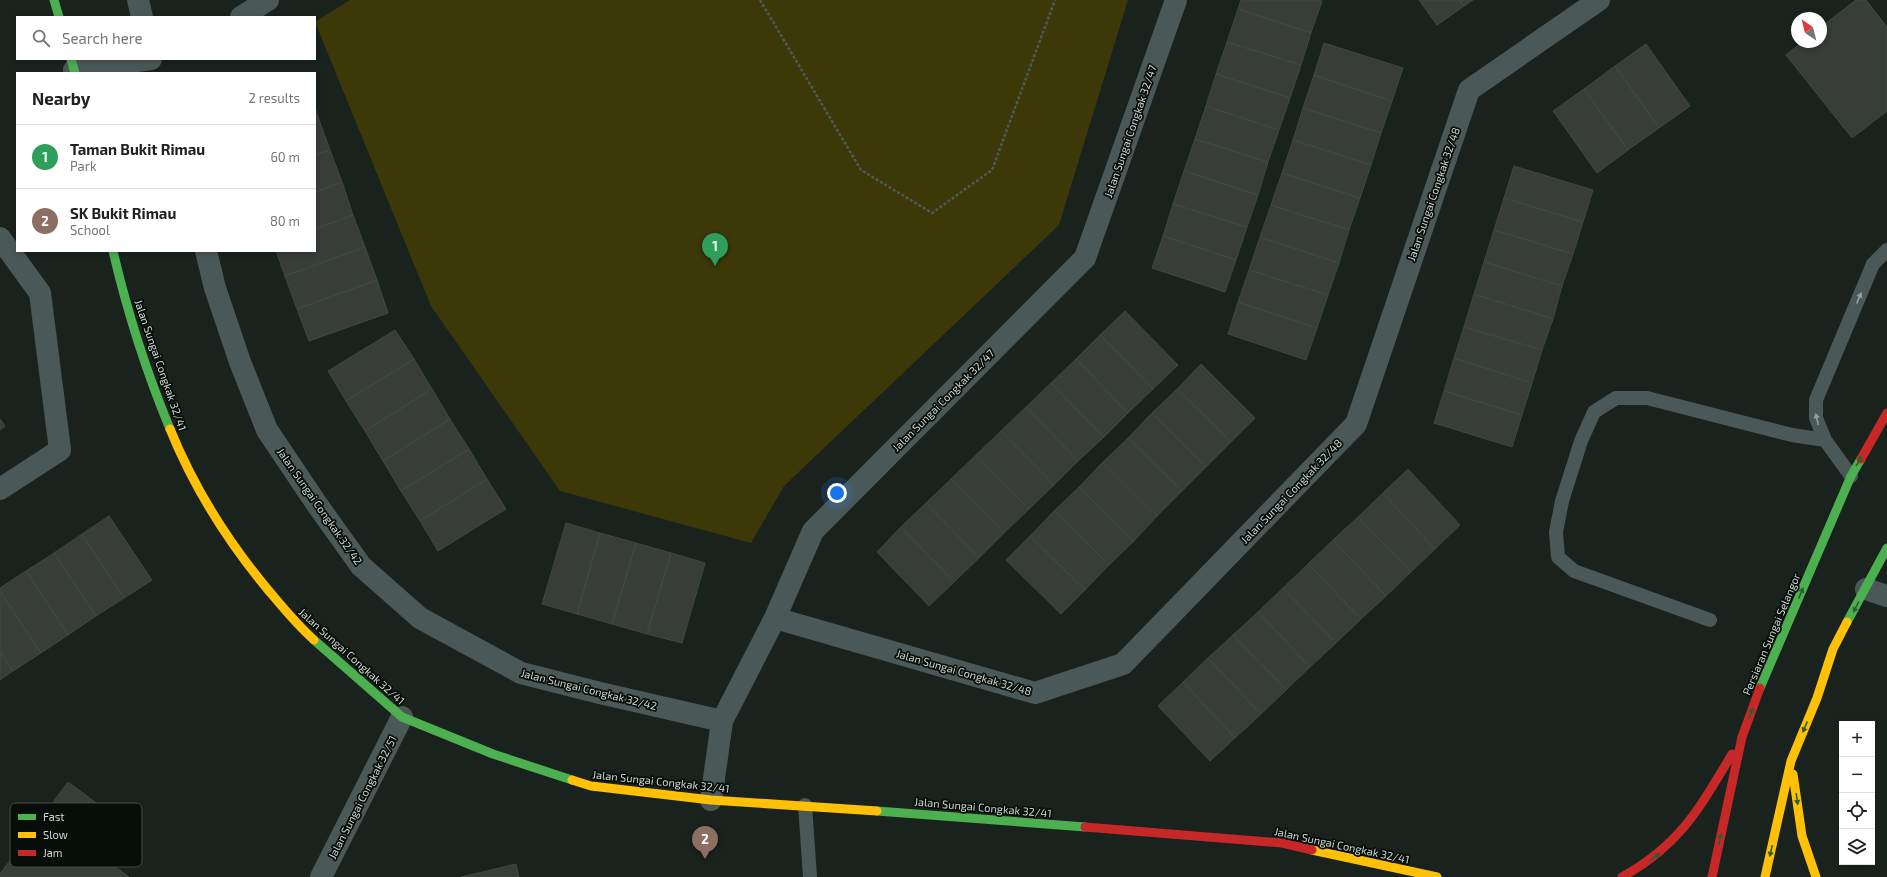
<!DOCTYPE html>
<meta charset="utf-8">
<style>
body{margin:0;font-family:"Exo 2",sans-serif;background:#f6f6f6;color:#202124}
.controls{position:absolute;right:12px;bottom:12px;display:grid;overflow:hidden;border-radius:0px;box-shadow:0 2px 6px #0003}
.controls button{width:36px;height:36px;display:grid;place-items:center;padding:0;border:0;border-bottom:1px solid #e0e0e0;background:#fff;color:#202124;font:20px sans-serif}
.compass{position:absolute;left:1791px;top:12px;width:36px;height:36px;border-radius:50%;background:#fff;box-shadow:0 2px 6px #0003;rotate:325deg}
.you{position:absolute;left:837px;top:493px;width:14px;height:14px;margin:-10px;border:3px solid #fff;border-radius:50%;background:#1a73e8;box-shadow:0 0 0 6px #1a73e833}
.badge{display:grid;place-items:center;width:26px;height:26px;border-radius:50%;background:#525756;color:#fff;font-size:13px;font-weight:700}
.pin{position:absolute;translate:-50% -33px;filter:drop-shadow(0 1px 2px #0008)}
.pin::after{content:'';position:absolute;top:21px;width:14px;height:12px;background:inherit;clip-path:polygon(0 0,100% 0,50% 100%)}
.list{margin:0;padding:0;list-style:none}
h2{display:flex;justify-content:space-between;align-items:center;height:52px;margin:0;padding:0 16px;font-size:17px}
h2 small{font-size:13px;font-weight:400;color:#757577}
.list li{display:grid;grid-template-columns:26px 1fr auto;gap:12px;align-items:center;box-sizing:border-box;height:64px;padding:0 16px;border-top:1px solid #e0e0e0}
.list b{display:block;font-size:15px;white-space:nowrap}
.list p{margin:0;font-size:13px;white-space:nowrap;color:#757577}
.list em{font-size:13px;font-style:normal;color:#757577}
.icon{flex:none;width:22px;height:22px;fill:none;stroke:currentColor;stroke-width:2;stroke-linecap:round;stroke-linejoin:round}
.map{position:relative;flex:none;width:1887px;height:877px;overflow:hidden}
.search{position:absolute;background:#fff;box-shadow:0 2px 6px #0003;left:16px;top:16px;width:300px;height:44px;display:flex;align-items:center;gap:10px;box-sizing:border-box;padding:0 14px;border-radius:0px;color:#757577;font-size:15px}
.panel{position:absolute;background:#fff;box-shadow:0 2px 6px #0003;left:16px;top:72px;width:300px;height:180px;border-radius:0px}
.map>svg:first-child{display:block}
</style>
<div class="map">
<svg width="1887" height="877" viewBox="0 0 1887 877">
<rect width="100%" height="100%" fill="#1a221e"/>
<!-- green -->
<path fill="#3c3808" d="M 350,0 L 1128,0 L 1059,225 L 784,486 L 751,543 L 560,491 L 431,306 L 315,22 Z"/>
<!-- building -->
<path fill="#383d39" stroke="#414844" d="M 1241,0 L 1320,0 L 1322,1 L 1311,33 L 1238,9 Z
M 1419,0 L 1460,0 L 1464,6 L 1437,25 Z
M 1460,0 L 1473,0 L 1464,6 Z
M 1856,0 L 1866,0 L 1887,27 L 1887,111 L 1852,138 L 1786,55 L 1802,42 L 1821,42 L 1821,27 Z
M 1238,9 L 1311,33 L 1301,65 L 1227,42 Z
M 1227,42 L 1301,65 L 1290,98 L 1216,74 Z
M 1324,43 L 1403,68 L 1392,101 L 1314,75 Z
M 1646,44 L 1690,106 L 1659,128 L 1615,66 Z
M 1615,66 L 1659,128 L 1628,150 L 1584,89 Z
M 1216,74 L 1290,98 L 1279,130 L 1206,106 Z
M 1314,75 L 1392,101 L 1381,133 L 1303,108 Z
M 1584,89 L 1628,150 L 1597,173 L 1553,111 Z
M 1206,106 L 1279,130 L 1268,162 L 1195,139 Z
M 315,107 L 318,117 L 315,118 Z
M 1303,108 L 1381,133 L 1371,165 L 1293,140 Z
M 318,117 L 330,150 L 315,155 L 315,118 Z
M 1195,139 L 1268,162 L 1258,195 L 1184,171 Z
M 1293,140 L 1371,165 L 1360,198 L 1282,173 Z
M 330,150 L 342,182 L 315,192 L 315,155 Z
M 1514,166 L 1593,190 L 1583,222 L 1504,198 Z
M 1184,171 L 1258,195 L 1247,227 L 1173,204 Z
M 1282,173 L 1360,198 L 1349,230 L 1271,205 Z
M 342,182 L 353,215 L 315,229 L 315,192 Z
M 1504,198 L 1583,222 L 1573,254 L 1494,230 Z
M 1173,204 L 1247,227 L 1236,260 L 1163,236 Z
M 1271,205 L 1349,230 L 1339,263 L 1260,237 Z
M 353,215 L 365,247 L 285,276 L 276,251 L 315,251 L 315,229 Z
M 1494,230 L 1573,254 L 1562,286 L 1484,262 Z
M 1163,236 L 1236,260 L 1225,292 L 1152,268 Z
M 1260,237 L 1339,263 L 1328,295 L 1249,270 Z
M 365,247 L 377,280 L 297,309 L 285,276 Z
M 1484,262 L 1562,286 L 1553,319 L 1474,294 Z
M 1249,270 L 1328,295 L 1317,328 L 1238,302 Z
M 377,280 L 388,313 L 309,341 L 297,309 Z
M 1474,294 L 1553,319 L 1542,350 L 1464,327 Z
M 1238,302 L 1317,328 L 1306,360 L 1228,334 Z
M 1125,311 L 1178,365 L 1153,389 L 1100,335 Z
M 1464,327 L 1542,350 L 1532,383 L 1454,358 Z
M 395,330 L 414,359 L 346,401 L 328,371 Z
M 1100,335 L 1153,389 L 1128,413 L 1076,359 Z
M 1454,358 L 1532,383 L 1522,415 L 1444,391 Z
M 414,359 L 432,389 L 365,431 L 346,401 Z
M 1076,359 L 1128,413 L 1104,437 L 1051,383 Z
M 1201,364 L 1255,418 L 1231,442 L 1177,389 Z
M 1051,383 L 1104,437 L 1078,461 L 1026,407 Z
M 432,389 L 450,419 L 383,461 L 365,431 Z
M 1177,389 L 1231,442 L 1206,467 L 1152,413 Z
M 1444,391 L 1522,415 L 1512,447 L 1434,423 Z
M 1026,407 L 1078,461 L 1054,485 L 1001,431 Z
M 1152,413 L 1206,467 L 1182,491 L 1128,438 Z
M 0,419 L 5,426 L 0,430 Z
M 450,419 L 469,449 L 401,491 L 383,461 Z
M 1001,431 L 1054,485 L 1029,509 L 976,455 Z
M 1128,438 L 1182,491 L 1157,516 L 1103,462 Z
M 469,449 L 487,479 L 420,521 L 401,491 Z
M 976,455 L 1029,509 L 1004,533 L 951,479 Z
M 1103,462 L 1157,516 L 1134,541 L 1079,487 Z
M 1408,469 L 1460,525 L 1435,549 L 1383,493 Z
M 487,479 L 506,509 L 438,551 L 420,521 Z
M 951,479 L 1004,533 L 979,558 L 926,503 Z
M 1079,487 L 1134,541 L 1109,565 L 1054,511 Z
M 1383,493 L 1435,549 L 1411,572 L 1358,517 Z
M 926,503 L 979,558 L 954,582 L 901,527 Z
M 1054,511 L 1109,565 L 1085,590 L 1030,536 Z
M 109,516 L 152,580 L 124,598 L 82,534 Z
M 1358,517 L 1411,572 L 1386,596 L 1333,540 Z
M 566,523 L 600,533 L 577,614 L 542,604 Z
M 901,527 L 954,582 L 929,606 L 877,552 Z
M 600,533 L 636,543 L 612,624 L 577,614 Z
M 82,534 L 124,598 L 96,616 L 54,553 Z
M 1030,536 L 1085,590 L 1061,614 L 1006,560 Z
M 1333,540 L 1386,596 L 1361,619 L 1308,564 Z
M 636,543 L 671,553 L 647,634 L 612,624 Z
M 54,553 L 96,616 L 68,635 L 26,571 Z
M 671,553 L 705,563 L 682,643 L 647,634 Z
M 1308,564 L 1361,619 L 1336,643 L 1283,588 Z
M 26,571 L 68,635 L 41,653 L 0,591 L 0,588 Z
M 1283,588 L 1336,643 L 1310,667 L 1258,612 Z
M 0,591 L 41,653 L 13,671 L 0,651 Z
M 1258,612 L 1310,667 L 1286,690 L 1233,635 Z
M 1233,635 L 1286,690 L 1261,714 L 1208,658 Z
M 0,651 L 13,671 L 0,680 Z
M 1208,658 L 1261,714 L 1235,738 L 1183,682 Z
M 1183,682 L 1235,738 L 1210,761 L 1158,706 Z
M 68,782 L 137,833 L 113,865 L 129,877 L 0,877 L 0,874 Z
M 516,864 L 519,877 L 461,877 Z"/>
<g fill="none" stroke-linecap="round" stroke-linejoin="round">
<!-- path -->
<path stroke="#4e5958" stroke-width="2.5" stroke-dasharray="3 2" stroke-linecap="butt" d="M 760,0 L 861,170 L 932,213 L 992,170 L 1055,0"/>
<!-- lane -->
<path stroke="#4a5958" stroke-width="14" d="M 1851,476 L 1825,440 L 1816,418 L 1816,400 L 1873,264 L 1887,250
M 1710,620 L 1574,571 L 1558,557 L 1556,532 L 1562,501 L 1581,441 L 1594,412 L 1616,398 L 1647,398 L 1792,435 L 1825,440
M 805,805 L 810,877"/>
<!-- street -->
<path stroke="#4a5958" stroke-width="22" d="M 138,0 L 142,17
M 241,17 L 268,0
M 74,70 L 151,59
M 0,238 L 40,293 L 60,450 L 0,489
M 206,251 L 215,288 L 240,362 L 267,430 L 316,503 L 361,566 L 420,618 L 521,673 L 600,693 L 722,721
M 1866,589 L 1887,596
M 775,618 L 1035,693 L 1123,664 L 1356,424 L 1469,90 L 1599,0
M 711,800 L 722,721 L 775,618 L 813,531 L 1085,258 L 1176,0
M 321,877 L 402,717"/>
<!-- fast -->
<path stroke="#4caf50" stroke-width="9" d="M 54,0 L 59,17
M 71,59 L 75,73
M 113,251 C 127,311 146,371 170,429
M 1847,622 L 1887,548
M 314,640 L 402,717 L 493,754 L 572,780
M 1760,688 L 1851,476 L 1861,459
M 877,811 L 1085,827"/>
<!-- slow -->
<path stroke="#ffc107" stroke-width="9" d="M 170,429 C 194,488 228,542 269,591 C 284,609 297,625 314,640
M 1793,774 L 1802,836 L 1816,877
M 572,780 L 591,786 L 711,800 L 877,811
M 1312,850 L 1437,877
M 1765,877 L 1791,761 L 1817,698 L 1833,649 L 1847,622"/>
<!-- jam -->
<path stroke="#c62828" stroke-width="9" d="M 1861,459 L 1887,413
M 1085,827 L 1282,843 L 1312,850
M 1622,877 C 1680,845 1699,809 1732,754
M 1712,877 L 1742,737 L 1760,688"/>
</g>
<!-- one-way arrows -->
<defs><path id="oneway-solid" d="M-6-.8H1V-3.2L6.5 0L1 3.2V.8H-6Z"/></defs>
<g fill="#939f9c">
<use href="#oneway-solid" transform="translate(1859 298) rotate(-67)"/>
<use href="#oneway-solid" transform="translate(1817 419) rotate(-103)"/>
</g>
<g fill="#2a5e2c">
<use href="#oneway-solid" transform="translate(1859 461) rotate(-60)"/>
<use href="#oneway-solid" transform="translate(1801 593) rotate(-67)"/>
<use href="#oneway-solid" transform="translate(1856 607) rotate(118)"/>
<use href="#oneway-solid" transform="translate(1751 713) rotate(-69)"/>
<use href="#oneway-solid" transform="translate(1805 727) rotate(113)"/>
<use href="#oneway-solid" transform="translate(1797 799) rotate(82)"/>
<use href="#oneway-solid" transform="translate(1720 839) rotate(-78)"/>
<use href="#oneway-solid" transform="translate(1771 851) rotate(103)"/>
<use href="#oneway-solid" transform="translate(1655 857) rotate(-34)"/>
</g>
<g text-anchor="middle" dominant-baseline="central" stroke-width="3.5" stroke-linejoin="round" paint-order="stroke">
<!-- street labels -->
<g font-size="11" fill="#cfd9d3" stroke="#070d09">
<text transform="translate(1130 131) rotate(-71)">Jalan Sungai Congkak 32/47</text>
<text transform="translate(1433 194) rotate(-71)">Jalan Sungai Congkak 32/48</text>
<text transform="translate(161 365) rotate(71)">Jalan Sungai Congkak 32/41</text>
<text transform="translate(943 400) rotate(-45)">Jalan Sungai Congkak 32/47</text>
<text transform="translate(1291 491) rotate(-46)">Jalan Sungai Congkak 32/48</text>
<text transform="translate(320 506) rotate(55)">Jalan Sungai Congkak 32/42</text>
<text transform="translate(1771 634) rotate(-67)">Persiaran Sungai Selangor</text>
<text transform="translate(352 656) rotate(42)">Jalan Sungai Congkak 32/41</text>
<text transform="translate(964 672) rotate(16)">Jalan Sungai Congkak 32/48</text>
<text transform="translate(589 689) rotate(14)">Jalan Sungai Congkak 32/42</text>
<text transform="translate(661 781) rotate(6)">Jalan Sungai Congkak 32/41</text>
<text transform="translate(362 797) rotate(-63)">Jalan Sungai Congkak 32/51</text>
<text transform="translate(983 807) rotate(5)">Jalan Sungai Congkak 32/41</text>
<text transform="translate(1342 845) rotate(12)">Jalan Sungai Congkak 32/41</text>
</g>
</g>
<!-- legend -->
<rect x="10" y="803" width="132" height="64" rx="6" fill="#070d09" stroke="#434a46" stroke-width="1"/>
<rect x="18" y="814" width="18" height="6" fill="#4caf50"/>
<rect x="18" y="832" width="18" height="6" fill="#ffc107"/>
<rect x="18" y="850" width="18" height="6" fill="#c62828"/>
<g font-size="11" fill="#cfd9d3">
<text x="43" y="821">Fast</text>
<text x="43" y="839">Slow</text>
<text x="43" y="857">Jam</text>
</g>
</svg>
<div class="controls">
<button>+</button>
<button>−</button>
<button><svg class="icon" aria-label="locate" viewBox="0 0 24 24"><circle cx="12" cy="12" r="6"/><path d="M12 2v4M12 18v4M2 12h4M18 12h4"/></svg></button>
<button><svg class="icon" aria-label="layers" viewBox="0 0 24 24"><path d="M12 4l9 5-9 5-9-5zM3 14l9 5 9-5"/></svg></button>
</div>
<svg class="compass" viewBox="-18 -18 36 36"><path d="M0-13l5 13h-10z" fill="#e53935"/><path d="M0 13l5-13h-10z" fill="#757577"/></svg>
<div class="you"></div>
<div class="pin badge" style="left:715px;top:266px;background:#2e9e5b">1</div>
<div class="pin badge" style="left:705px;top:859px;background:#8d6e63">2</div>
<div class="search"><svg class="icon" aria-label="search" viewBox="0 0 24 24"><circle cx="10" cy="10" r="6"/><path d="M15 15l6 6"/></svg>Search here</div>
<section class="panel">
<h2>Nearby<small>2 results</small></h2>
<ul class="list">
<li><span class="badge" style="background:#2e9e5b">1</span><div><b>Taman Bukit Rimau</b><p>Park</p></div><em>60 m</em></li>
<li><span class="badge" style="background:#8d6e63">2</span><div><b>SK Bukit Rimau</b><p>School</p></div><em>80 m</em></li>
</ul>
</section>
</div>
